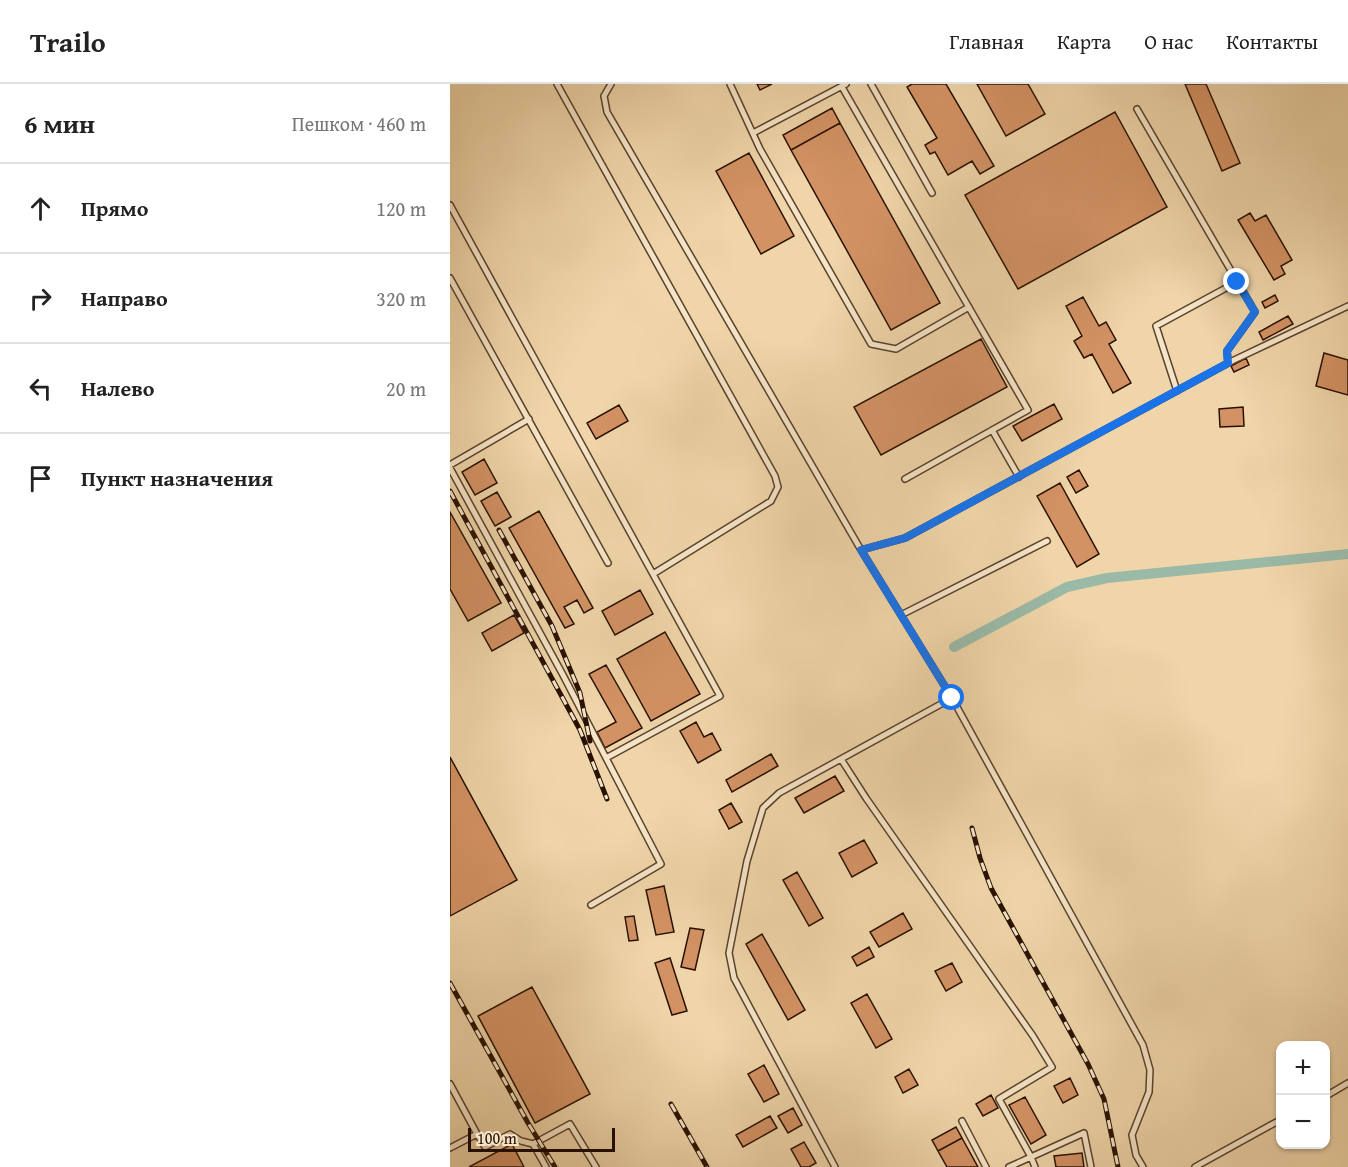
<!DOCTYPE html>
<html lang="ru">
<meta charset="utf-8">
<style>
body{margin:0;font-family:"Gentium Book Plus",serif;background:#f2f2f2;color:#222}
.controls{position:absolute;right:18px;bottom:18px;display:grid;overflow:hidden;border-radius:12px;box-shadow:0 2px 4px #0004}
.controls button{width:54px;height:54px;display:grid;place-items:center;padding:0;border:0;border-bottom:2px solid #e0e0e0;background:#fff;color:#222;font:30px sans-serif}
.scale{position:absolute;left:18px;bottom:15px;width:147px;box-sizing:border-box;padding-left:6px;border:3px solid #291102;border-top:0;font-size:16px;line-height:21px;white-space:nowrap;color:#291102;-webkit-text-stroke:4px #f5e4c7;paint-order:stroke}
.stop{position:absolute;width:18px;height:18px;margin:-14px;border:4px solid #1a73e8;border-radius:50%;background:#fff}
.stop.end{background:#1a73e8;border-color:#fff;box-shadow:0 2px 6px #0008}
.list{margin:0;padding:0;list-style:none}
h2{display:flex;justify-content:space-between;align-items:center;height:78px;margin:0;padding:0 24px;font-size:26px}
h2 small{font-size:20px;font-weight:400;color:#767676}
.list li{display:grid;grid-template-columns:39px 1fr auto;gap:18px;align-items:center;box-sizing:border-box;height:90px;padding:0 24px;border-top:2px solid #e0e0e0}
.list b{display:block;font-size:22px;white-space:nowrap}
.list em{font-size:20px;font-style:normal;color:#767676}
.icon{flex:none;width:33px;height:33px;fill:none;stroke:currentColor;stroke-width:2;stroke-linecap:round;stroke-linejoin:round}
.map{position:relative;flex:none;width:898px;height:1083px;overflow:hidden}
header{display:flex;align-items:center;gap:36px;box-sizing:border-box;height:84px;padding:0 30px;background:#fff;border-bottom:2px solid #e0e0e0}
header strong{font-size:28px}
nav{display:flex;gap:33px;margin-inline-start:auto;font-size:21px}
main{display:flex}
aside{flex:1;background:#fff}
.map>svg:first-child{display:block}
</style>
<header>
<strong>Trailo</strong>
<nav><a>Главная</a><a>Карта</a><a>О нас</a><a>Контакты</a></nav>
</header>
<main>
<aside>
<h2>6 мин<small>Пешком · 460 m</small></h2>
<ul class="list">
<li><svg class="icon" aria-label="ahead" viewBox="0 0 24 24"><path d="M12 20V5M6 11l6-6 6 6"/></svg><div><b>Прямо</b></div><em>120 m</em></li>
<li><svg class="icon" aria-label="right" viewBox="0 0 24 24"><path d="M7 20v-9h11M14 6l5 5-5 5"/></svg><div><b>Направо</b></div><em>320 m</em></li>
<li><svg class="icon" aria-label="left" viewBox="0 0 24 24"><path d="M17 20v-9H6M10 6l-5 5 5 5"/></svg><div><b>Налево</b></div><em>20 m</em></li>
<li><svg class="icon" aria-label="arrive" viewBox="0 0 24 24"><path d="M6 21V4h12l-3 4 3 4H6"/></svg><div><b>Пункт назначения</b></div></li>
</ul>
</aside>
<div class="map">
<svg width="898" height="1083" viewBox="0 0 898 1083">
<rect width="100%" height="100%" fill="#efd5a9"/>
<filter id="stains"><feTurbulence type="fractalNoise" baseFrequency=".00333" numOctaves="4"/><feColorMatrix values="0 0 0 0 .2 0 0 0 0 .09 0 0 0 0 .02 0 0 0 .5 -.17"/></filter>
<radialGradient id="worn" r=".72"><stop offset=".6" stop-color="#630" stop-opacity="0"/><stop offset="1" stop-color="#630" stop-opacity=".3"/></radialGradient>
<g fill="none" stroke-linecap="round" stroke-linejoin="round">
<!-- canal -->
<path stroke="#9ab9a7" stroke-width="10" d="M 504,563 L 617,503 L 657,494 L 898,470"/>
</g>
<!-- building -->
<path fill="#d39264" stroke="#291102" stroke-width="1.5" d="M 307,0 L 322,0 L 310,6 Z
M 462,0 L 496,0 L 544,82 L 530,90 L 522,77 L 498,91 L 485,68 L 480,70 L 475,61 L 487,54 L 457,3 Z
M 527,0 L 578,0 L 595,30 L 556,52 Z
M 735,0 L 756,0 L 790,79 L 772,87 Z
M 382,24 L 390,39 L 341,66 L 333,51 Z
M 665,28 L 717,123 L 568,205 L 515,111 Z
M 390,39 L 490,219 L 441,246 L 341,66 Z
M 299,69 L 344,152 L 311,170 L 266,87 Z
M 800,129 L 805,137 L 816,131 L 842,176 L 831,182 L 835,190 L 824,196 L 788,136 Z
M 825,211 L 828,217 L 815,224 L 812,218 Z
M 633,213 L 649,242 L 656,238 L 666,256 L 659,260 L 681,299 L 663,309 L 642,270 L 634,274 L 624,257 L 632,252 L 616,222 Z
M 838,232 L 843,240 L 813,256 L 809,248 Z
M 531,255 L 557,303 L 431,371 L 404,323 Z
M 874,269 L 898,276 L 898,311 L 866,302 Z
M 796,274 L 799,281 L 784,288 L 781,282 Z
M 604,320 L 612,335 L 572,357 L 563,342 Z
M 169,321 L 178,337 L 146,355 L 137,339 Z
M 793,323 L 794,342 L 770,343 L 769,325 Z
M 34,375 L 47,399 L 25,411 L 12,388 Z
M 629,386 L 638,402 L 626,409 L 617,393 Z
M 610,399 L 649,470 L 627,483 L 587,412 Z
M 47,408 L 61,433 L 45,442 L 31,417 Z
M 89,427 L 143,524 L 134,529 L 127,516 L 114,523 L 124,540 L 115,544 L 59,444 Z
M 0,428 L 51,519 L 18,537 L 0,505 Z
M 190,506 L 203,530 L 165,551 L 152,527 Z
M 64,531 L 74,549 L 42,567 L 32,549 Z
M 215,548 L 250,610 L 201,637 L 167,575 Z
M 156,581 L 192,644 L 155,664 L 147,648 L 166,638 L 139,590 Z
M 246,638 L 254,653 L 262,649 L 271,666 L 248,679 L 230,647 Z
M 321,670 L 328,682 L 282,708 L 276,696 Z
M 0,673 L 67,796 L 0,832 Z
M 385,692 L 394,707 L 354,729 L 345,714 Z
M 281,719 L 292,738 L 279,745 L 269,726 Z
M 414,756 L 427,779 L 402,793 L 389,769 Z
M 347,788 L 373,834 L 359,842 L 333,796 Z
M 214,802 L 224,848 L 206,851 L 196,806 Z
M 453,829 L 462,845 L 429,863 L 420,848 Z
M 184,832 L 188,856 L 179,857 L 175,833 Z
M 240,844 L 254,846 L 245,886 L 231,883 Z
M 312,850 L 355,926 L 338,936 L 296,860 Z
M 419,863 L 424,873 L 407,882 L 402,873 Z
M 220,874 L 237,927 L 222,931 L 205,879 Z
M 502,879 L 512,898 L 496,907 L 485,887 Z
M 82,903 L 140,1010 L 85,1039 L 28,932 Z
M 417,910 L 442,955 L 426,964 L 401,919 Z
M 314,981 L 329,1010 L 314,1018 L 298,990 Z
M 459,985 L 468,1001 L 453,1009 L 445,993 Z
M 620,994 L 628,1011 L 613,1019 L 604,1002 Z
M 541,1011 L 548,1024 L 533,1032 L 526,1020 Z
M 575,1013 L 596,1051 L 581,1060 L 559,1021 Z
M 343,1024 L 352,1041 L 338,1049 L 328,1032 Z
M 320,1032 L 327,1044 L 293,1063 L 286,1051 Z
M 506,1043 L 512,1054 L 488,1067 L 482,1056 Z
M 512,1054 L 528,1083 L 497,1083 L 488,1067 Z
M 354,1058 L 366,1079 L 359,1083 L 351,1083 L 341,1065 Z
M 62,1060 L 74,1083 L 19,1083 Z
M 632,1069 L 634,1083 L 606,1083 L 604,1072 Z"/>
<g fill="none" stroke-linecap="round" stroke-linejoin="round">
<!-- lane casing -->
<g stroke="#5a422c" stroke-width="8">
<path id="lane" d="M 107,0 L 325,392 L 328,403 L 321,417 L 203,490
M 161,0 L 154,12 L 157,28 L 411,466 L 502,614 L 693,961 L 700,986 L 699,1008 L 682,1051 L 686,1071 L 693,1083
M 280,0 L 310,65 L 421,260 L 446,265 L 519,223
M 421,0 L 482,109
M 392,3 L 578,326 L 455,395
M 687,25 L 805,228 L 777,267 L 778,279
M 303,49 L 396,0
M 0,121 L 270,612 L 156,674
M 0,194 L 158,479
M 727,307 L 706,242 L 787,198
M 542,346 L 569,393
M 0,381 L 79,335
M 0,384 L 113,591 L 211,780 L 141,821
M 411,466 L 455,454 L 782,277 L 898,222
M 451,531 L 597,457
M 391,675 L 416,714 L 583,952 L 602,983 L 549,1015 L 581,1073 L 634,1049 L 641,1083
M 0,1000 L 27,1050 L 0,1064
M 876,1012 L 898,999
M 512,1037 L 536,1083
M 27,1050 L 35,1063 L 60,1050 L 71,1057 L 83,1060 L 96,1083
M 83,1060 L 120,1040 L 146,1083
M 385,1083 L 284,894 L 279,869 L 297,777 L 313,724 L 329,709 L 502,614
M 559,1083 L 581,1073 L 585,1083
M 745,1083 L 830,1036"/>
</g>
<!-- lane -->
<use href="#lane" stroke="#f5e4c7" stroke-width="5"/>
<!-- rail casing -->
<g stroke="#291102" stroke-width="5">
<path id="rail" d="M 0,407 L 130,646 L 157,715
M 49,446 L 102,542 L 130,609 L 140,657
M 522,744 L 530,774 L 541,804 L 638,980 L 654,1015 L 668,1083
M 0,899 L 78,1039 L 105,1083
M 221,1020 L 257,1083"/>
</g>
<!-- rail -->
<use href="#rail" stroke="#f5e4c7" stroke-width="3" stroke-dasharray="9" stroke-linecap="butt"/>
</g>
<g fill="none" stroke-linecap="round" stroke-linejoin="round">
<!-- route -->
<path stroke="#1a73e8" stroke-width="8" d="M 502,614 L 411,466 L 455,454 L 778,279 L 777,267 L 805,228 L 787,198"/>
</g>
<rect width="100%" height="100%" filter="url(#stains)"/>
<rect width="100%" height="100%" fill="url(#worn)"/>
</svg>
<div class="controls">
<button>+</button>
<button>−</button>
</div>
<div class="scale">100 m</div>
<div class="stop" style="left:502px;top:614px"></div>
<div class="stop end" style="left:787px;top:198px"></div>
</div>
</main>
